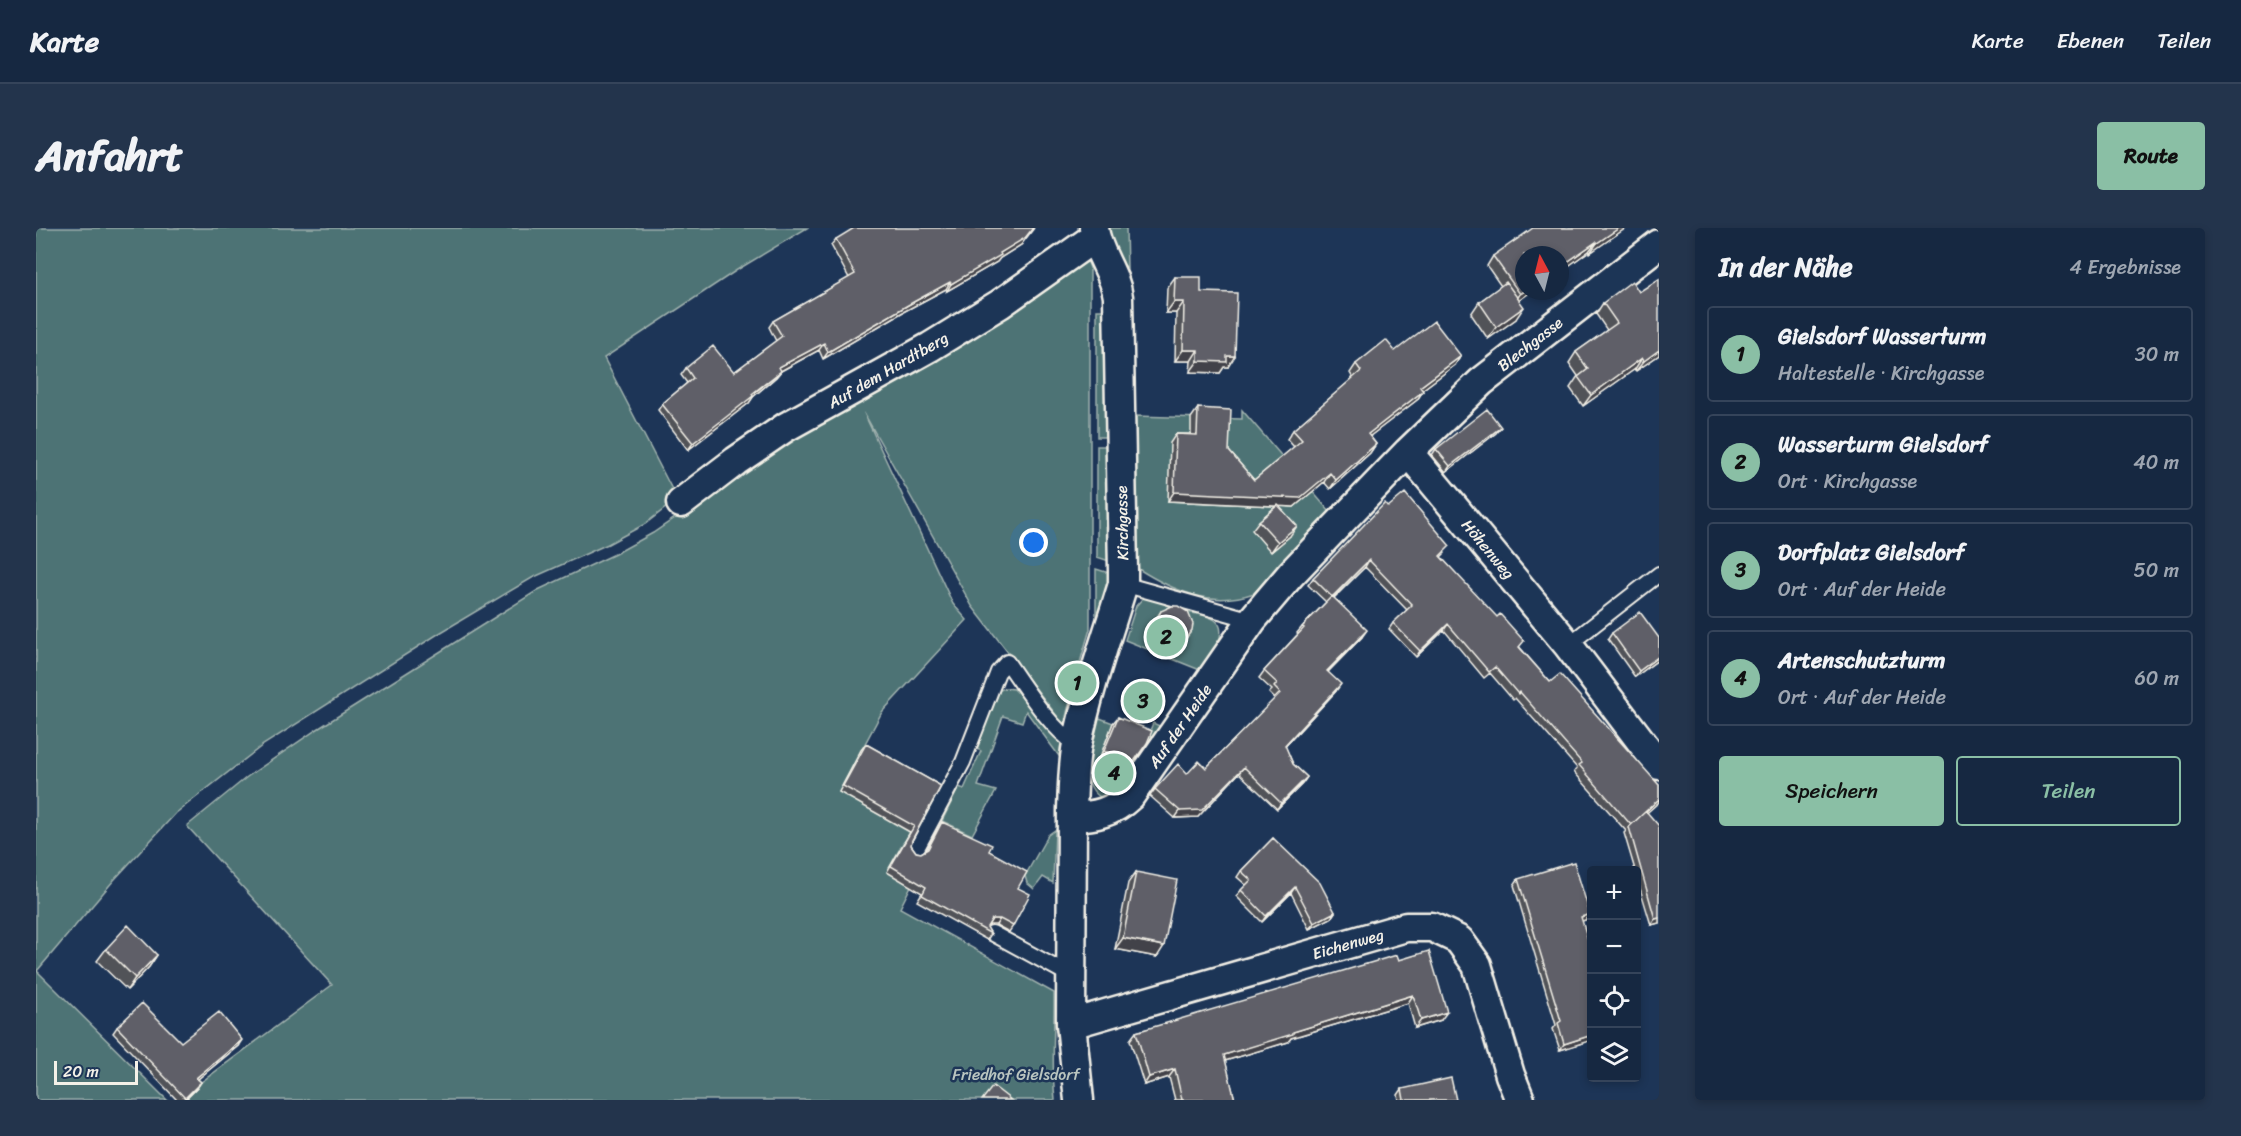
<!DOCTYPE html>
<html lang="de">
<meta charset="utf-8">
<style>
body{margin:0;font-family:Sriracha,sans-serif;background:#23344c;color:#f1f3f6}
.controls{position:absolute;right:18px;bottom:18px;display:grid;overflow:hidden;border-radius:6px;box-shadow:0 3px 9px #0003}
.controls button{width:54px;height:54px;display:grid;place-items:center;padding:0;border:0;border-bottom:2px solid #35445a;background:#162841;color:#f1f3f6;font:30px sans-serif}
.compass{position:absolute;left:1479px;top:18px;width:54px;height:54px;border-radius:50%;background:#162841;box-shadow:0 3px 9px #0003;rotate:353deg}
.scale{position:absolute;left:18px;bottom:15px;width:84px;box-sizing:border-box;padding-left:6px;border:3px solid #f4f1e8;border-top:0;font-size:16px;line-height:21px;white-space:nowrap;color:#f4f1e8;-webkit-text-stroke:4px #1d3557;paint-order:stroke}
.you{position:absolute;left:998px;top:315px;width:21px;height:21px;margin:-15px;border:4px solid #fff;border-radius:50%;background:#1a73e8;box-shadow:0 0 0 9px #1a73e833}
.badge{display:grid;place-items:center;width:39px;height:39px;border-radius:50%;background:#8abfa5;color:#111;font-size:20px;font-weight:700}
.pin{position:absolute;translate:-50% -50%;border:3px solid #fff;box-shadow:0 2px 6px #0006}
.list{margin:0;padding:0;list-style:none}
h2{display:flex;justify-content:space-between;align-items:center;height:78px;margin:0;padding:0 24px;font-size:26px}
h2 small{font-size:20px;font-weight:400;color:#9ea6b1}
.list li{display:grid;grid-template-columns:39px 1fr auto;gap:18px;align-items:center;box-sizing:border-box;height:96px;margin:0 12px 12px;padding:0 12px;border:2px solid #35445a;border-radius:6px}
.list b{display:block;font-size:22px;white-space:nowrap}
.list p{margin:0;font-size:20px;white-space:nowrap;color:#9ea6b1}
.list em{font-size:20px;font-style:normal;color:#9ea6b1}
.actions{display:flex;gap:12px;padding:18px 24px}
.actions a{flex:1;padding:14px 0;border:2px solid #8abfa5;border-radius:6px;text-align:center;font-size:21px;color:#8abfa5}
.actions .main{background:#8abfa5;color:#111}
.icon{flex:none;width:33px;height:33px;fill:none;stroke:currentColor;stroke-width:2;stroke-linecap:round;stroke-linejoin:round}
.map{position:relative;flex:none;width:1623px;height:872px;overflow:hidden;border-radius:6px}
header{display:flex;align-items:center;gap:36px;box-sizing:border-box;height:84px;padding:0 30px;background:#162841;border-bottom:2px solid #35445a}
header strong{font-size:28px}
nav{display:flex;gap:33px;margin-inline-start:auto;font-size:21px}
.intro{display:flex;align-items:center;justify-content:space-between;box-sizing:border-box;height:144px;padding:0 36px}
h1{margin:0;font-size:42px}
.button{padding:15px 27px;border-radius:6px;background:#8abfa5;color:#111;font-size:21px;font-weight:700}
main{display:flex;gap:36px;padding:0 36px}
aside{flex:1;background:#162841;border-radius:6px;box-shadow:0 3px 9px #0003}
.map>svg:first-child{display:block}
</style>
<header>
<strong>Karte</strong>
<nav><a>Karte</a><a>Ebenen</a><a>Teilen</a></nav>
</header>
<div class="intro"><h1>Anfahrt</h1><a class="button">Route</a></div>
<main>
<div class="map">
<svg width="1623" height="872" viewBox="0 0 1623 872">
<rect width="100%" height="100%" fill="#1d3557"/>
<filter id="ink" filterUnits="userSpaceOnUse"><feTurbulence type="fractalNoise" baseFrequency=".0167" numOctaves="2"/><feDisplacementMap in="SourceGraphic" scale="12" xChannelSelector="R" yChannelSelector="G"/><feConvolveMatrix kernelMatrix="1 2 1 2 8 2 1 2 1" color-interpolation-filters="sRGB"/></filter>
<g filter="url(#ink)">
<!-- green -->
<path fill="#4d7375" stroke="#a0b2ae" stroke-width="1.5" d="M 0,0 L 771,0 L 701,42 L 568,130 L 641,271 L 609,296 L 572,316 L 496,350 L 402,406 L 227,517 L 140,585 L 78,652 L 1,743 L 131,872 L 0,872 Z
M 1071,0 L 1090,0 L 1091,40 L 1084,33 Z
M 1051,32 L 1054,40 L 1054,401 L 1040,448 L 1028,497 L 936,378 L 828,185 L 917,376 L 931,392 L 846,484 L 803,564 L 877,606 L 867,615 L 851,644 L 875,658 L 864,680 L 1018,765 C 1019,801 1015,837 1019,872 L 141,872 L 296,757 L 151,598 L 211,549 L 280,502 L 502,362 L 579,326 L 617,305 L 757,209 L 822,175 L 907,126 Z
M 1061,82 L 1071,82 L 1073,209 L 1061,209 Z
M 1206,182 L 1294,284 L 1218,365 C 1176,380 1137,363 1101,340 L 1099,188 L 1206,191 Z
M 1061,218 L 1074,218 L 1076,334 L 1061,329 Z
M 1060,341 L 1076,346 L 1061,391 L 1060,388 Z
M 1107,370 C 1120,369 1131,378 1143,382 C 1153,386 1170,385 1179,392 C 1196,405 1171,431 1164,442 L 1089,412 L 1100,378 Z
M 969,460 L 978,461 L 983,466 L 1025,515 L 1023,528 L 990,483 L 986,494 L 967,488 L 942,558 L 960,563 L 936,607 L 906,593 L 923,559 L 928,561 L 945,523 L 939,520 L 964,462 Z
M 1061,489 L 1077,495 L 1064,529 L 1073,532 L 1066,549 L 1083,557 L 1090,539 L 1098,542 L 1117,495 L 1130,501 L 1092,557 L 1068,571 C 1039,559 1057,512 1061,489 Z
M 1019,602 L 1017,655 L 1007,649 L 998,661 L 991,655 L 989,648 L 1012,607 Z"/>
<g fill="none" stroke-linecap="round" stroke-linejoin="round">
<!-- service casing -->
<g stroke="#f4f1e8" stroke-width="18">
<path id="service" d="M 1087,356 L 1216,392
M 1532,417 L 1623,346
M 880,622 L 927,534 L 962,444 L 971,434 C 992,464 1011,496 1041,518
M 956,705 L 1035,748"/>
</g>
<!-- minor casing -->
<g stroke="#f4f1e8" stroke-width="33">
<path id="minor" d="M 1372,224 L 1532,417 L 1623,537
M 645,275 L 700,233 L 750,199 L 894,119 L 964,76 L 1059,9
M 1036,589 C 1059,588 1076,585 1094,568 L 1216,392 L 1255,346 L 1296,303 L 1372,224 L 1445,154 L 1623,16
M 1035,796 L 1370,699 L 1396,699 L 1423,712 L 1441,737 L 1474,847 L 1484,872
M 1043,872 L 1035,796 L 1036,581 C 1037,559 1037,537 1041,516 C 1052,461 1071,409 1087,356 L 1087,343 L 1082,69 C 1079,44 1060,24 1058,0"/>
</g>
<!-- service -->
<use href="#service" stroke="#1d3557" stroke-width="14"/>
<!-- minor -->
<use href="#minor" stroke="#1d3557" stroke-width="28"/>
</g>
<!-- wall -->
<path fill="#515259" stroke="#f4f1e8" stroke-width="1.5" d="M 1590,0 L 1554,25 L 1553,23 L 1524,44 L 1524,27 L 1488,63 L 1496,63 L 1483,72 L 1480,91 L 1452,111 L 1435,86 L 1443,74 L 1465,58 L 1451,38 L 1457,28 Z
M 800,11 L 985,17 L 964,30 L 961,34 L 911,63 L 910,61 L 867,84 L 787,131 L 783,122 L 745,143 L 740,149 L 717,169 L 713,175 L 652,222 L 622,182 L 626,176 L 651,155 L 645,147 L 650,140 L 698,144 L 740,113 L 733,99 L 737,93 L 813,50 L 795,17 Z
M 1139,49 L 1165,64 L 1192,139 L 1188,139 L 1184,145 L 1154,144 L 1155,133 L 1139,133 L 1140,85 L 1130,85 L 1131,60 Z
M 1567,75 L 1623,127 L 1600,143 L 1599,141 L 1547,178 L 1534,160 L 1542,148 L 1533,135 L 1540,124 L 1571,102 L 1560,86 Z
M 1359,123 L 1419,137 L 1386,162 L 1387,163 L 1381,172 L 1334,208 L 1340,216 L 1334,225 L 1294,261 L 1288,254 L 1258,279 L 1243,278 L 1254,308 L 1235,324 L 1216,302 L 1223,293 L 1240,278 L 1132,273 L 1134,215 L 1140,206 L 1155,206 L 1155,190 L 1162,180 L 1193,223 L 1218,252 L 1258,219 L 1251,211 L 1257,202 L 1317,150 L 1314,145 L 1320,136 Z
M 1460,205 L 1410,244 L 1396,227 L 1400,221 Z
M 1352,279 L 1409,325 L 1405,329 L 1514,454 L 1623,557 L 1623,574 L 1611,584 L 1623,695 L 1615,697 L 1600,647 L 1600,642 L 1599,642 L 1588,605 L 1590,603 L 1538,544 L 1541,540 L 1479,470 L 1477,472 L 1454,445 L 1448,450 L 1408,402 L 1380,429 L 1353,401 L 1357,395 L 1371,382 L 1329,339 L 1298,370 L 1326,409 L 1292,444 L 1300,463 L 1249,518 L 1257,536 L 1271,549 L 1266,556 L 1241,581 L 1203,545 L 1162,589 L 1139,590 L 1114,568 L 1119,561 L 1151,546 L 1170,540 L 1239,471 L 1233,465 L 1236,462 L 1223,450 L 1228,443 L 1262,406 L 1261,405 L 1266,399 L 1290,374 L 1272,357 L 1277,350 Z
M 1125,383 L 1148,414 L 1141,423 L 1135,426 L 1123,426 L 1113,417 L 1111,405 L 1117,395 Z
M 1576,405 L 1623,410 L 1623,431 L 1599,449 L 1572,411 Z
M 1082,489 L 1111,515 L 1090,545 L 1077,534 L 1064,529 L 1077,495 Z
M 830,516 L 905,558 L 876,612 L 875,617 L 880,624 L 885,625 L 890,622 L 906,594 L 953,623 L 982,660 L 977,698 L 973,704 L 960,697 L 952,697 L 951,699 L 955,706 L 951,712 L 881,673 L 886,665 L 851,644 L 874,604 L 803,564 L 825,522 Z
M 1237,610 L 1299,684 L 1295,690 L 1273,701 L 1255,665 L 1226,694 L 1200,668 L 1210,657 L 1201,649 L 1205,643 Z
M 1100,644 L 1121,729 L 1079,721 L 1092,655 Z
M 1482,651 L 1549,692 L 1546,693 L 1556,812 L 1524,822 L 1517,801 L 1520,797 L 1478,657 Z
M 70,721 L 121,727 L 113,739 L 91,762 L 61,733 Z
M 1363,732 L 1405,792 L 1379,800 L 1372,775 L 1255,810 L 1252,814 L 1189,833 L 1199,872 L 1139,872 L 1133,849 L 1108,857 L 1094,812 L 1100,804 Z
M 81,799 L 145,814 L 202,818 L 162,851 L 165,854 L 161,860 L 149,872 L 141,872 L 77,805 Z
M 1366,861 L 1420,872 L 1363,872 L 1362,867 Z"/>
<!-- shaded-wall -->
<path fill="#424249" stroke="#f4f1e8" stroke-width="1.5" d="M 998,0 L 985,17 L 964,30 L 961,34 L 911,63 L 915,56 L 964,25 Z
M 1583,0 L 1590,0 L 1554,25 L 1561,15 Z
M 1560,14 L 1553,23 L 1524,44 L 1524,39 Z
M 914,54 L 910,61 L 867,84 L 787,131 L 792,124 L 872,77 Z
M 1489,63 L 1496,63 L 1478,76 L 1484,66 Z
M 1138,74 L 1148,74 L 1140,85 L 1130,85 Z
M 1488,79 L 1480,91 L 1452,111 L 1460,99 Z
M 788,115 L 783,122 L 739,146 L 743,139 Z
M 1147,122 L 1162,122 L 1155,133 L 1139,133 Z
M 1623,122 L 1623,127 L 1600,143 L 1608,133 Z
M 1191,128 L 1199,128 L 1192,139 L 1188,139 L 1184,145 L 1154,144 L 1162,133 Z
M 1425,128 L 1419,137 L 1378,168 L 1384,159 Z
M 1606,130 L 1599,141 L 1547,178 L 1555,167 Z
M 745,143 L 740,149 L 717,169 L 713,175 L 652,222 L 657,215 Z
M 1387,163 L 1381,172 L 1325,215 L 1332,206 Z
M 1465,199 L 1460,205 L 1410,244 L 1414,238 Z
M 1340,216 L 1334,225 L 1294,261 L 1300,252 Z
M 1294,245 L 1288,254 L 1258,279 L 1132,273 L 1138,264 Z
M 1261,298 L 1254,308 L 1235,324 L 1242,314 Z
M 1333,332 L 1329,339 L 1292,375 L 1296,369 Z
M 1412,396 L 1408,402 L 1380,429 L 1384,423 Z
M 1156,402 L 1141,423 L 1135,426 L 1123,426 L 1131,414 Z
M 1331,402 L 1326,409 L 1286,450 L 1291,443 Z
M 1623,428 L 1623,431 L 1599,449 L 1603,443 Z
M 1305,456 L 1300,463 L 1244,524 L 1249,517 Z
M 1068,523 L 1081,528 L 1077,534 L 1064,529 Z
M 1208,539 L 1203,545 L 1162,589 L 1139,590 L 1144,583 Z
M 1271,549 L 1266,556 L 1241,581 L 1245,575 Z
M 1623,571 L 1623,574 L 1593,601 L 1595,597 Z
M 1259,659 L 1255,665 L 1226,694 L 1230,688 Z
M 1299,684 L 1295,690 L 1273,701 L 1278,695 Z
M 1554,686 L 1549,692 L 1540,695 L 1545,689 Z
M 1623,690 L 1623,695 L 1615,697 L 1619,691 Z
M 956,691 L 964,691 L 960,697 L 952,697 Z
M 1087,710 L 1128,718 L 1121,729 L 1079,721 Z
M 121,727 L 113,739 L 91,762 L 99,750 Z
M 1377,767 L 1372,775 L 1255,810 L 1252,814 L 1182,835 L 1188,827 L 1257,804 Z
M 1411,784 L 1405,792 L 1379,800 L 1385,792 Z
M 1556,807 L 1556,812 L 1524,822 L 1528,816 Z
M 206,812 L 202,818 L 156,856 L 160,850 Z
M 1139,841 L 1133,849 L 1108,857 L 1113,849 Z
M 165,854 L 161,860 L 149,872 L 148,872 Z"/>
<!-- building -->
<path fill="#5e5f68" stroke="#f4f1e8" stroke-width="1.5" d="M 818,0 L 997,0 L 989,10 L 964,25 L 965,27 L 915,56 L 914,54 L 872,77 L 792,124 L 788,115 L 743,139 L 745,143 L 716,166 L 717,168 L 657,215 L 626,176 L 657,150 L 650,140 L 677,118 L 698,144 L 746,108 L 737,93 L 819,46 L 800,11 Z
M 1497,0 L 1583,0 L 1561,15 L 1560,14 L 1524,39 L 1524,27 L 1488,27 L 1488,63 L 1489,63 L 1484,66 L 1457,28 Z
M 1139,49 L 1165,49 L 1165,64 L 1201,65 L 1199,128 L 1191,128 L 1191,134 L 1162,133 L 1162,122 L 1147,122 L 1148,74 L 1138,74 Z
M 1623,51 L 1623,122 L 1608,133 L 1606,130 L 1555,167 L 1542,149 L 1552,141 L 1540,124 L 1581,95 L 1567,75 L 1596,53 L 1603,64 Z
M 1470,54 L 1488,79 L 1460,99 L 1443,74 Z
M 1398,93 L 1425,128 L 1384,159 L 1387,163 L 1332,206 L 1340,216 L 1300,252 L 1294,245 L 1264,270 L 1138,264 L 1140,206 L 1161,207 L 1162,180 L 1195,182 L 1193,223 L 1218,252 L 1266,212 L 1257,202 L 1325,143 L 1320,136 L 1350,112 L 1359,123 Z
M 1451,181 L 1465,199 L 1414,238 L 1400,221 Z
M 1369,265 L 1414,318 L 1404,328 L 1461,389 L 1464,386 L 1488,413 L 1483,419 L 1514,454 L 1524,446 L 1623,557 L 1623,571 L 1595,597 L 1543,537 L 1546,535 L 1484,464 L 1482,466 L 1459,439 L 1453,444 L 1412,396 L 1384,423 L 1357,395 L 1376,377 L 1333,332 L 1296,369 L 1277,350 L 1349,275 L 1352,279 Z
M 1242,277 L 1261,298 L 1242,314 L 1223,293 Z
M 1296,368 L 1331,402 L 1291,443 L 1305,456 L 1249,517 L 1257,536 L 1271,549 L 1245,575 L 1208,539 L 1166,582 L 1144,583 L 1119,561 L 1142,536 L 1151,546 L 1163,533 L 1170,540 L 1244,465 L 1238,459 L 1241,455 L 1228,443 L 1268,400 L 1266,399 Z
M 1136,378 L 1142,378 L 1152,384 L 1157,396 L 1156,402 L 1149,411 L 1143,414 L 1131,414 L 1122,406 L 1120,394 L 1125,383 Z
M 1604,384 L 1623,410 L 1623,428 L 1603,443 L 1576,405 Z
M 1082,489 L 1116,503 L 1111,515 L 1094,539 L 1081,528 L 1068,523 Z
M 830,516 L 905,558 L 876,612 L 875,617 L 880,624 L 885,625 L 892,621 L 906,594 L 956,617 L 953,623 L 991,644 L 982,660 L 994,666 L 977,698 L 964,691 L 956,691 L 951,699 L 955,706 L 886,667 L 890,659 L 855,638 L 878,598 L 807,558 Z
M 1610,583 L 1623,598 L 1623,690 L 1619,691 L 1593,599 Z
M 1237,610 L 1284,655 L 1299,684 L 1278,695 L 1259,659 L 1230,688 L 1205,662 L 1215,652 L 1205,643 Z
M 1538,634 L 1554,686 L 1545,689 L 1556,725 L 1556,807 L 1528,816 L 1522,795 L 1525,793 L 1482,651 Z
M 1100,644 L 1141,652 L 1128,718 L 1087,710 Z
M 92,697 L 121,727 L 99,750 L 70,721 Z
M 1393,723 L 1411,784 L 1385,792 L 1377,767 L 1257,804 L 1257,806 L 1188,827 L 1199,872 L 1146,872 L 1139,841 L 1113,849 L 1100,804 L 1361,727 L 1363,732 Z
M 106,775 L 145,814 L 183,784 L 206,812 L 160,850 L 165,854 L 149,870 L 81,799 Z
M 1415,850 L 1420,872 L 1368,872 L 1366,861 Z
M 957,858 L 975,872 L 946,872 Z"/>
</g>
<g text-anchor="middle" dominant-baseline="central" stroke-width="5" stroke-linejoin="round" paint-order="stroke">
<!-- street labels -->
<g font-size="16" fill="#f4f1e8" stroke="#1d3557">
<text transform="translate(1494 116) rotate(-38)">Blechgasse</text>
<text transform="translate(852 142) rotate(-30)">Auf dem Hardtberg</text>
<text transform="translate(1086 295) rotate(-91)">Kirchgasse</text>
<text transform="translate(1452 321) rotate(50)">Höhenweg</text>
<text transform="translate(1144 498) rotate(-55)">Auf der Heide</text>
<text transform="translate(1312 716) rotate(-16)">Eichenweg</text>
</g>
<!-- park labels -->
<g font-size="16" fill="#bac5c0" stroke="#1d3557">
<text x="980" y="846">Friedhof Gielsdorf</text>
</g>
</g>
</svg>
<div class="controls">
<button>+</button>
<button>−</button>
<button><svg class="icon" aria-label="locate" viewBox="0 0 24 24"><circle cx="12" cy="12" r="6"/><path d="M12 2v4M12 18v4M2 12h4M18 12h4"/></svg></button>
<button><svg class="icon" aria-label="layers" viewBox="0 0 24 24"><path d="M12 4l9 5-9 5-9-5zM3 14l9 5 9-5"/></svg></button>
</div>
<svg class="compass" viewBox="-18 -18 36 36"><path d="M0-13l5 13h-10z" fill="#e53935"/><path d="M0 13l5-13h-10z" fill="#9ea6b1"/></svg>
<div class="scale">20 m</div>
<div class="you"></div>
<div class="pin badge" style="left:1041px;top:455px">1</div>
<div class="pin badge" style="left:1130px;top:409px">2</div>
<div class="pin badge" style="left:1107px;top:473px">3</div>
<div class="pin badge" style="left:1078px;top:545px">4</div>
</div>
<aside>
<h2>In der Nähe<small>4 Ergebnisse</small></h2>
<ul class="list">
<li><span class="badge">1</span><div><b>Gielsdorf Wasserturm</b><p>Haltestelle · Kirchgasse</p></div><em>30 m</em></li>
<li><span class="badge">2</span><div><b>Wasserturm Gielsdorf</b><p>Ort · Kirchgasse</p></div><em>40 m</em></li>
<li><span class="badge">3</span><div><b>Dorfplatz Gielsdorf</b><p>Ort · Auf der Heide</p></div><em>50 m</em></li>
<li><span class="badge">4</span><div><b>Artenschutzturm</b><p>Ort · Auf der Heide</p></div><em>60 m</em></li>
</ul>
<div class="actions"><a class="main">Speichern</a><a>Teilen</a></div>
</aside>
</main>
